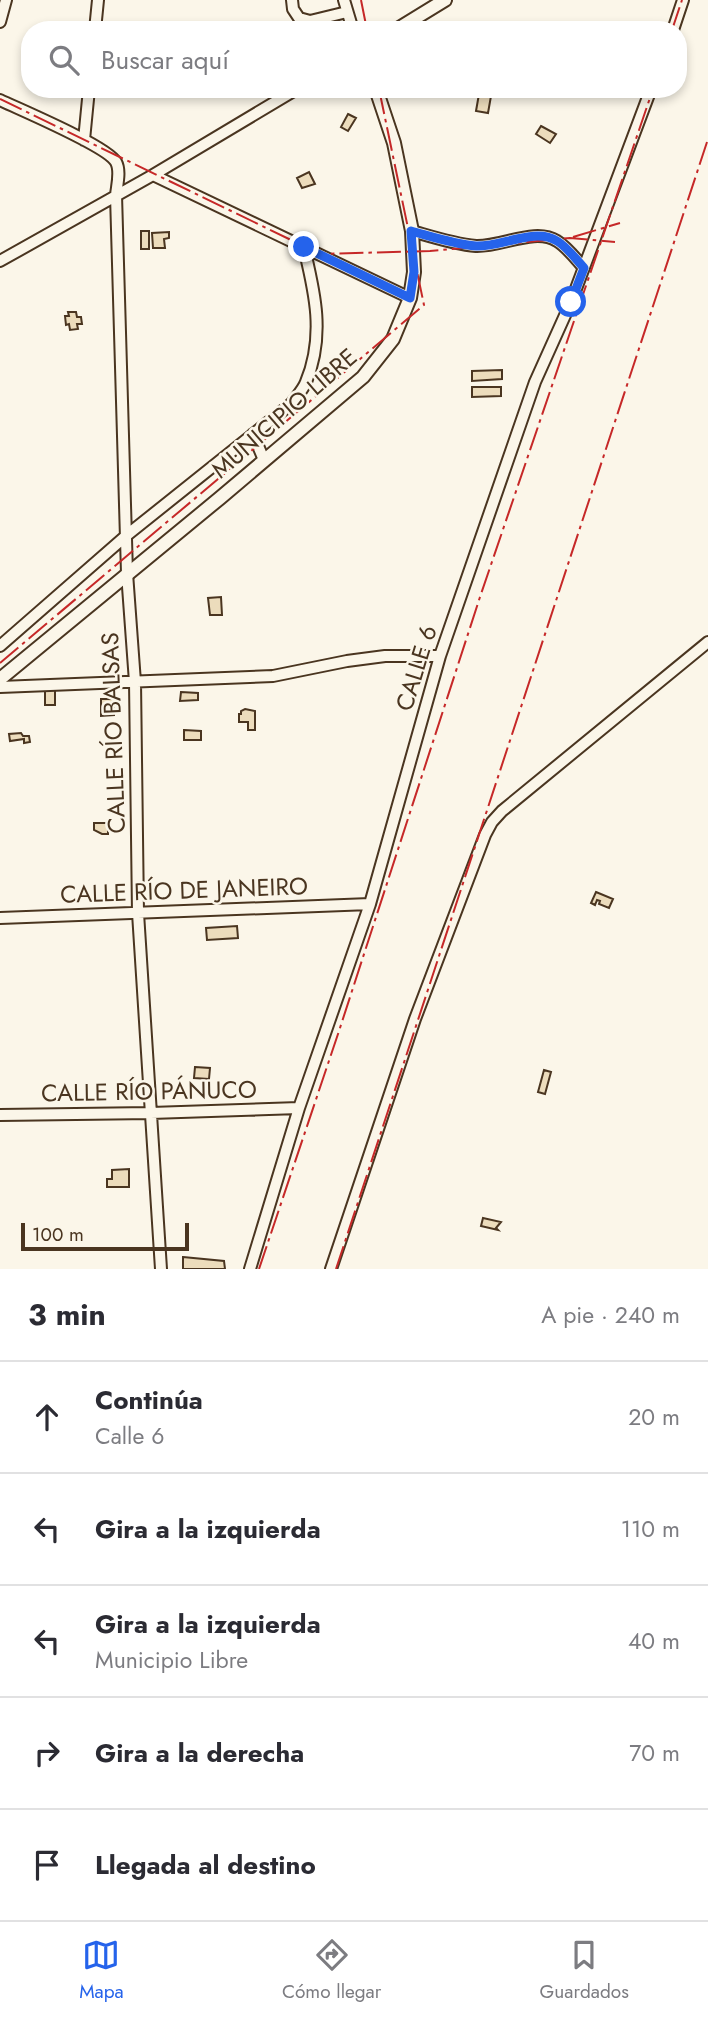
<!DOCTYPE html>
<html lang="es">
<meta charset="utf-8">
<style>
body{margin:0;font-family:Jost,sans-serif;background:#f2f2f3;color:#2b2b33}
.scale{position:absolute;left:21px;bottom:18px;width:168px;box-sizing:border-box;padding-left:7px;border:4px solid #4a3520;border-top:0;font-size:19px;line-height:24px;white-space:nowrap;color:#4a3520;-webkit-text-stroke:5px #fbf6e9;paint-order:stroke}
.stop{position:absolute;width:21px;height:21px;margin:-16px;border:5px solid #2563eb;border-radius:50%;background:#fff}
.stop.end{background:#2563eb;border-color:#fff;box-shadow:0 2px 7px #0008}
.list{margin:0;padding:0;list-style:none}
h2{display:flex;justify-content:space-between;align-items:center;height:91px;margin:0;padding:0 28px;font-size:30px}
h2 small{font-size:23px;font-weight:400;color:#7c7c81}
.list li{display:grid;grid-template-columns:46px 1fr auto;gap:21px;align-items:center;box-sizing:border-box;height:112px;padding:0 28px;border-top:2px solid #e1e1e2}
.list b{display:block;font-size:26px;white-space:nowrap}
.list p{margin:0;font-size:23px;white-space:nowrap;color:#7c7c81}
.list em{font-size:23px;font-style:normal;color:#7c7c81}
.icon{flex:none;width:38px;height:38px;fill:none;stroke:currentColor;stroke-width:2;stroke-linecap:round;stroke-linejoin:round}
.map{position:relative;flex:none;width:708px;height:1269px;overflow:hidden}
.search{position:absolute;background:#fff;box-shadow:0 4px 10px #0003;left:21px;right:21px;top:21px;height:77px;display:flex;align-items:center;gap:18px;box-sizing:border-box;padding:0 24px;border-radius:28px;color:#7c7c81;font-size:26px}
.sheet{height:651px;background:#fff}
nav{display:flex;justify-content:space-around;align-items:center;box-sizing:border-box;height:98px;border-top:2px solid #e1e1e2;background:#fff;font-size:19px;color:#7c7c81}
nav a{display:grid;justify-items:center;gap:4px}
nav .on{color:#2563eb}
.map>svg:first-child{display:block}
</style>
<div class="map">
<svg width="708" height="1269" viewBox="0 0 708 1269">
<rect width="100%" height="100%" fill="#fbf6e9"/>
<!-- building -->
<path fill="#ecdcbc" stroke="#4a3520" stroke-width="2" d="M 479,94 L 491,96 L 488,113 L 476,111 Z
M 348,114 L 356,118 L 348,131 L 341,127 Z
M 541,126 L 556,134 L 550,143 L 536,134 Z
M 309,172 L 315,184 L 302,188 L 297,178 Z
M 141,231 L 149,231 L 149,249 L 141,249 Z
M 169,232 L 169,238 L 164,239 L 165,248 L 153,248 L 152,233 Z
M 68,312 L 76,312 L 77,317 L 81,317 L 82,324 L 77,324 L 78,329 L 70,330 L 69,324 L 66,325 L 65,316 L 69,316 Z
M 502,370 L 502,379 L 472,381 L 472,371 Z
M 472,387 L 501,387 L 501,396 L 472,397 Z
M 221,597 L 222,615 L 210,615 L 208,598 Z
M 45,686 L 55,686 L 55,705 L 45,705 Z
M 181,692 L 198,693 L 198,700 L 180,701 Z
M 101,699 L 114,699 L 114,715 L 101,716 Z
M 245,709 L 255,711 L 255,730 L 248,730 L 248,722 L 239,722 L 239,714 L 241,714 L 241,711 Z
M 184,730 L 201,731 L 201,740 L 184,740 Z
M 21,733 L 23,736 L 29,736 L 30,742 L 24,743 L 24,739 L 10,741 L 9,734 Z
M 94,823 L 108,823 L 108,834 L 102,834 L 94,830 Z
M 596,892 L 613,899 L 609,908 L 599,904 L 600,901 L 597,900 L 595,905 L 591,903 Z
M 237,926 L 238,938 L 207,940 L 206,928 Z
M 195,1067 L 210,1068 L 209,1079 L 194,1078 Z
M 544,1070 L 551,1072 L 545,1094 L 538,1092 Z
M 129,1169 L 129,1187 L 107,1187 L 107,1179 L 112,1179 L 112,1170 Z
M 483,1218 L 501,1222 L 496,1228 L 498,1230 L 481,1226 Z
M 183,1257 L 224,1261 L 225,1269 L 183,1269 Z"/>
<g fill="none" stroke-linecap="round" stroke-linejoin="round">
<!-- minor casing -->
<g stroke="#4a3520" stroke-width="14">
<path id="minor" d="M 292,0 L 293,9 L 299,18 L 310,21 L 347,12
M 344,0 L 353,30
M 0,22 L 6,0
M 95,30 L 98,0
M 673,30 L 683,0
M 0,100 C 21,110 107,146 116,162 C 121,171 117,185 116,195 L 127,573 L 135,682 L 138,913 L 161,1269
M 84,140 L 89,89
M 153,175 L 410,298
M 412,231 C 433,237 454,244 476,246 C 502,247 535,227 557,241 C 567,247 576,259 584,268
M 0,261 L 153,175 L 297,89
M 253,434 L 264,460
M 0,646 L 127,535 L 291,404 C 296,397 303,390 306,382 C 325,336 315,293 304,248
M 0,687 L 273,676 L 347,661 L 385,656 L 440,656
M 0,918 L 370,904
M 0,1115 L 151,1113 L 299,1108
M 250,1269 L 299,1108 L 370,904 L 440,656 L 535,382 L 571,302 L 651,89
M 331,1269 L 415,1019 L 485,835 L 492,822 L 502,811 L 708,642"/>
</g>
<!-- tertiary casing -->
<g stroke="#4a3520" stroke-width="16">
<path id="tertiary" d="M 396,30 L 445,0
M 0,679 L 220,498 L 363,377 L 393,339 L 410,298 L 414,272 L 412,231 L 394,143 L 376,89"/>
</g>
<!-- minor -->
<use href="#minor" stroke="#fbf6e9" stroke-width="10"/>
<!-- tertiary -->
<use href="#tertiary" stroke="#fbf6e9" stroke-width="12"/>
<!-- power -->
<path stroke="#c62828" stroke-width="2" stroke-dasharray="24 5 3.5 5" stroke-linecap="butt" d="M 361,0 L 367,30
M 672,30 L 682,0
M 0,99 L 320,254 L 430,251 L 570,238 L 615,242
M 573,237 L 620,223
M 0,663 L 424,305 L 379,89
M 259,1269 L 339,1031 L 480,597 L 653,89
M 336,1269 L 708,139"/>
</g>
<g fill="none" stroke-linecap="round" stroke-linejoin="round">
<!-- route -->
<path stroke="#2563eb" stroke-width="9" d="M 304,247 L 410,298 L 414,272 L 411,231 C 433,237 454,244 476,246 C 502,247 535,227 557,241 C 567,247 576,259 584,268 L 571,302"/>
</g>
<g text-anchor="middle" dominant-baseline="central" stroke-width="5" stroke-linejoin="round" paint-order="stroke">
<!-- street labels -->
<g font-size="24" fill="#4a3520" stroke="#fbf6e9">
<text transform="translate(284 413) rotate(-41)">MUNICIPIO LIBRE</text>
<text transform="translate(416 668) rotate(-73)">CALLE 6</text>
<text transform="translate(113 733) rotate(-92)">CALLE RÍO BALSAS</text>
<text transform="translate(184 890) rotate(-2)">CALLE RÍO DE JANEIRO</text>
<text transform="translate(149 1091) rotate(-1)">CALLE RÍO PÁNUCO</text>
</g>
</g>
</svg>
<div class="scale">100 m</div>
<div class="stop" style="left:571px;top:302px"></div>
<div class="stop end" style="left:304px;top:247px"></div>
<div class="search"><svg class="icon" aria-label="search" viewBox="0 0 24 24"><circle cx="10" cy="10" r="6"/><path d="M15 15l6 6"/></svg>Buscar aquí</div>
</div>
<section class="sheet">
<h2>3 min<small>A pie · 240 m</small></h2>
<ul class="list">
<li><svg class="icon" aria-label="ahead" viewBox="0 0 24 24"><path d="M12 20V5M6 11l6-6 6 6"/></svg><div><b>Continúa</b><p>Calle 6</p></div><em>20 m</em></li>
<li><svg class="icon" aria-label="left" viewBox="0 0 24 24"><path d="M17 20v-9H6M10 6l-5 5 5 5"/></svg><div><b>Gira a la izquierda</b></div><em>110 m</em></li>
<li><svg class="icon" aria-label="left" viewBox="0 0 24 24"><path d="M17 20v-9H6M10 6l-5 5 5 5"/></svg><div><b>Gira a la izquierda</b><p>Municipio Libre</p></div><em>40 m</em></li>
<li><svg class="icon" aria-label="right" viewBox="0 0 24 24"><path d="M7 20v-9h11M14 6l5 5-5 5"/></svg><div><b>Gira a la derecha</b></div><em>70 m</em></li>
<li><svg class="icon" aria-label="arrive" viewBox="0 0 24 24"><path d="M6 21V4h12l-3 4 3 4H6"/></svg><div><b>Llegada al destino</b></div></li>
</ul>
</section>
<nav>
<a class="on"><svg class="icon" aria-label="map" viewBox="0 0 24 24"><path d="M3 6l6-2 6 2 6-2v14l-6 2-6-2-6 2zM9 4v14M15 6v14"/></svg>Mapa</a>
<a><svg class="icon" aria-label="directions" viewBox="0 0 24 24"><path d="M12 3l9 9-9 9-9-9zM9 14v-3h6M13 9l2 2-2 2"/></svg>Cómo llegar</a>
<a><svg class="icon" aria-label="saved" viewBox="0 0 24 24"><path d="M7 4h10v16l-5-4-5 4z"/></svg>Guardados</a>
</nav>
